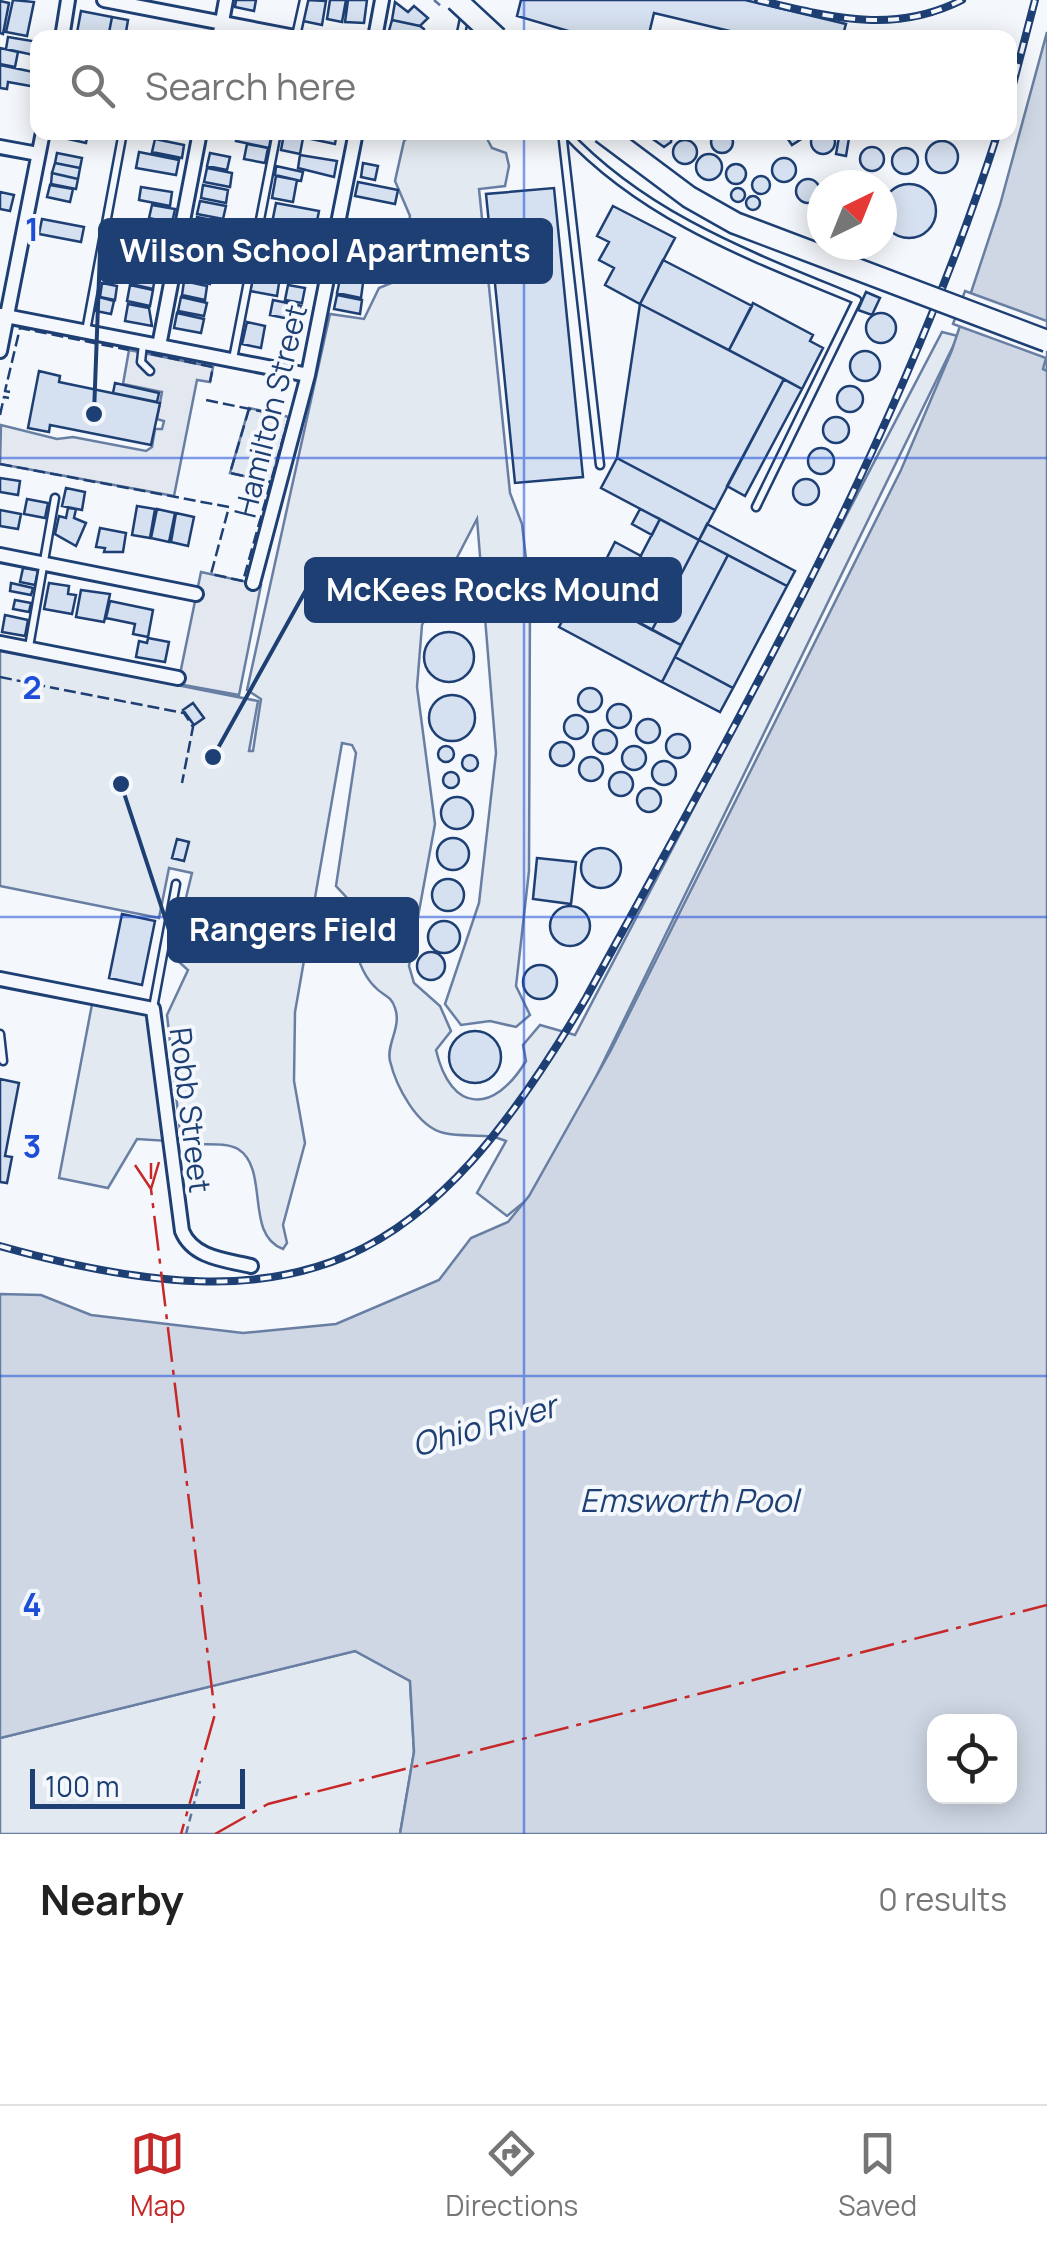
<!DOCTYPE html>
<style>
body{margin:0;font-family:Manrope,sans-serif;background:#f2f2f2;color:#222}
.controls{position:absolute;right:30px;bottom:30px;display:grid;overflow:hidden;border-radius:20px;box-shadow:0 5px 25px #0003}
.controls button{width:90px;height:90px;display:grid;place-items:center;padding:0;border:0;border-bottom:2px solid #e0e0e0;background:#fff;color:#222;font:50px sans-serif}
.compass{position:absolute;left:807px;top:170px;width:90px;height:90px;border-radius:50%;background:#fff;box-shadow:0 5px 25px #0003;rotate:43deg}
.scale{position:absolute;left:30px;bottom:25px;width:215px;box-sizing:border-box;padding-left:10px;border:5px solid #1d3f73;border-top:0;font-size:28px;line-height:35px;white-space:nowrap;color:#1d3f73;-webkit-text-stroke:8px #f4f7fb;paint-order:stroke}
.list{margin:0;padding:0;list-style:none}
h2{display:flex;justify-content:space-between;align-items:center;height:130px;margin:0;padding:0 40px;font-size:42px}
h2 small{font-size:32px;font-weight:400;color:#767676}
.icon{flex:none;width:55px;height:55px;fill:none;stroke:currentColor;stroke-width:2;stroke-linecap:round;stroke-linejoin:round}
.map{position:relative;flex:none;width:1047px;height:1834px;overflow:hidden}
.search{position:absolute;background:#fff;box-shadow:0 5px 25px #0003;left:30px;right:30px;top:30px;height:110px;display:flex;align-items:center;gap:25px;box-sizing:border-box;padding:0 35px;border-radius:20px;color:#767676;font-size:38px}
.sheet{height:270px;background:#fff}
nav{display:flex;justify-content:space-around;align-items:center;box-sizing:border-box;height:140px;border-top:2px solid #e0e0e0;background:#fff;font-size:28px;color:#767676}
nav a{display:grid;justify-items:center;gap:5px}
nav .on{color:#c62828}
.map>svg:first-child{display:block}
</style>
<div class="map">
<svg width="1047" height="1834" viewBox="0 0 1047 1834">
<rect width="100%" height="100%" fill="#f4f7fb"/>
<!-- green -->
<path fill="#e3e9f0" stroke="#687fa3" stroke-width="2.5" d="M 412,133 L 484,133 L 492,148 L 506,153 L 509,166 L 505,186 L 479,189 L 510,493 L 522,524 L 530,593 L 529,871 L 516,986 L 530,1015 L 516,1027 L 490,1021 L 461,1025 L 445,1004 L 479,903 L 496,753 L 477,519 L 422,625 L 417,687 L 435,824 L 409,966 L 414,983 L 440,1006 L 451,1031 L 436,1050 C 451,1114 494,1114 526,1061 L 523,1045 L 540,1025 L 575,1035 L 942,332 L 958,336 L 554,1163 L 534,1194 L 507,1216 L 477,1193 L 506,1141 C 485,1132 466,1138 444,1133 C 417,1127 396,1086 390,1061 C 386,1044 402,1027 395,1008 C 391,995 383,996 375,987 C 355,968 349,925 349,900 L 336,886 L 356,753 L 352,745 L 342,743 L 295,1012 L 294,1081 L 305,1143 L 283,1225 L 287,1243 L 283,1249 C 244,1235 270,1169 238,1149 C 227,1142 204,1145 190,1144 L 180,1130 L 167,1015 L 188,970 L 179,962 L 183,910 L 192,873 L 169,868 L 159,918 L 0,886 L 0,650 L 258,701 L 249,751 L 253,751 L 261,699 L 247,690 L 330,314 L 364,319 L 379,288 L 396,281 L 410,216 L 395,181 L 404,141 Z
M 249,408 L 289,417 L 271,482 L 230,473 Z
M 93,999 L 151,1011 L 168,1141 L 137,1139 L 108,1188 L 59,1178 Z
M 355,1651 L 410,1681 L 414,1752 L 400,1834 L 0,1834 L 0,1738 Z"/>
<!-- parking -->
<path fill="#e3e8f0" stroke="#687fa3" stroke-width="2.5" d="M 129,350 L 213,367 L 210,382 L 197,380 L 174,496 L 0,464 L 1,425 L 57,439 L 73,437 L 146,451 L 152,447 L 155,429 L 162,429 L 164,421 L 157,419 L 162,392 L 123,384 Z
M 201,572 L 261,585 L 239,695 L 178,684 Z"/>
<!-- water -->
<path fill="#cfd7e4" stroke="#687fa3" stroke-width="2.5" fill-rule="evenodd" d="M 1047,32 L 1047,1834 L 400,1834 L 414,1752 L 410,1681 L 355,1651 L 0,1738 L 0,1294 L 41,1295 L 91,1315 L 243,1333 L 336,1324 L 439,1280 L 471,1238 L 508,1222 L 529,1196 L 611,1050 L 901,470 L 952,350 L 1000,205 ZM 934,1722 L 1010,1722 L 1010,1796 L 934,1796 Z"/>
<!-- pier -->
<path fill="#f4f7fb" stroke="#687fa3" stroke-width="2.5" d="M 965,291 L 1047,321 L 1047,371 L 1043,369 L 1046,358 L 953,324 Z"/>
<!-- building -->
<path fill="#d5e0f0" stroke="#1d3f73" stroke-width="2.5" d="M 13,0 L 34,2 L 27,36 L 6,32 Z
M 236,0 L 256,0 L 254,11 L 235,7 Z
M 307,0 L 326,1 L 322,25 L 303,21 Z
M 330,0 L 346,0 L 342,22 L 327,19 Z
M 348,0 L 367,0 L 364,23 L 345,22 Z
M 521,0 L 745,0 L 846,24 L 842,38 L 759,38 L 654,13 L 648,38 L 592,38 L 517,16 Z
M 0,1 L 9,3 L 3,34 L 0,33 Z
M 395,2 L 408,12 L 414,6 L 428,18 L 420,26 L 392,20 Z
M 81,11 L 112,17 L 108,38 L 76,38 Z
M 112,17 L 128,20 L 125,38 L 108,38 Z
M 392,20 L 420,26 L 424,29 L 423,38 L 387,38 Z
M 8,37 L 38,42 L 38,56 L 6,49 Z
M 0,48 L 18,52 L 15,67 L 0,64 Z
M 0,65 L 38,73 L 36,87 L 8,82 L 7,89 L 0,88 Z
M811 142a12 12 0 1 1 24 0a12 12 0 1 1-24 0Z
M711 142a11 11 0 1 1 22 0a11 11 0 1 1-22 0Z
M 56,132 L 88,132 L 86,143 L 55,136 Z
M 238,132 L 272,132 L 269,148 L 236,141 Z
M 298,132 L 337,132 L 335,144 L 297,136 Z
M 672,132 L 671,142 L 664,147 L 650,137 L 650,132 Z
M 783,132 L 806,132 L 806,136 L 792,145 Z
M 284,134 L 303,138 L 300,154 L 281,150 Z
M 839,137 L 849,138 L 846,156 L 836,154 Z
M 155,139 L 184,145 L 182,158 L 152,152 Z
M673 152a12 12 0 1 1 24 0a12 12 0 1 1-24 0Z
M926 157a16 16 0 1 1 32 0a16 16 0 1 1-32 0Z
M 247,144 L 268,148 L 265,163 L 244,159 Z
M860 159a12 12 0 1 1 24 0a12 12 0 1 1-24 0Z
M892 161a13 13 0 1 1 26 0a13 13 0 1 1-26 0Z
M 139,152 L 179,160 L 176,175 L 136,168 Z
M 57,153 L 82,158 L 80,168 L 55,163 Z
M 210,153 L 230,157 L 227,170 L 207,166 Z
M696 167a13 13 0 1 1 26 0a13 13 0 1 1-26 0Z
M 300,155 L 337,161 L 334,177 L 298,168 Z
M772 170a12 12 0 1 1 24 0a12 12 0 1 1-24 0Z
M 55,163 L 80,168 L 78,179 L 52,173 Z
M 363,163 L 378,166 L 375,180 L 361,177 Z
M726 174a10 10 0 1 1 20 0a10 10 0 1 1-20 0Z
M 276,166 L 303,172 L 301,181 L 275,175 Z
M 207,168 L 232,173 L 230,187 L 204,182 Z
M 52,173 L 78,179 L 76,189 L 51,184 Z
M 276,176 L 297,180 L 293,202 L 272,198 Z
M752 185a9 9 0 1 1 18 0a9 9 0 1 1-18 0Z
M796 191a12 12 0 1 1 24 0a12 12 0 1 1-24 0Z
M 358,182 L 398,190 L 395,204 L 355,196 Z
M882 211a27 27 0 1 1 54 0a27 27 0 1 1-54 0Z
M 50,185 L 73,189 L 70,202 L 47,197 Z
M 203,185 L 228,190 L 226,203 L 201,198 Z
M 141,187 L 172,192 L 170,206 L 139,200 Z
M731 195a7 7 0 1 1 14 0a7 7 0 1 1-14 0Z
M 554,188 L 583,477 L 515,483 L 486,194 Z
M 0,192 L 14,195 L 10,211 L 0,209 Z
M746 203a7 7 0 1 1 14 0a7 7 0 1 1-14 0Z
M 200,201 L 226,206 L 223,219 L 197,214 Z
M 276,203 L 319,211 L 314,236 L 271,228 Z
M 152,205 L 175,209 L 172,223 L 149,218 Z
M 613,206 L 675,238 L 640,304 L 605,285 L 614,268 L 599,260 L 609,242 L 597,236 Z
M 197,217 L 222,222 L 219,235 L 194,230 Z
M 42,219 L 84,227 L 81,242 L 39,234 Z
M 144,220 L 166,224 L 164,237 L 142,232 Z
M 663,260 L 752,306 L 729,350 L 640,304 Z
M 188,266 L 213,271 L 210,284 L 185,278 Z
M 135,268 L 156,272 L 153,289 L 131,284 Z
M 253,278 L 279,283 L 277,296 L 250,291 Z
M 340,279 L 363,283 L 361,298 L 337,293 Z
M 184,281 L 207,286 L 205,300 L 182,295 Z
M 102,283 L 117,286 L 115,300 L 100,297 Z
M 130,285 L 153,290 L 150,306 L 127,301 Z
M 288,285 L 305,288 L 302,303 L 285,300 Z
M 866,292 L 880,298 L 872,315 L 858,310 Z
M 337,295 L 362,300 L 360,314 L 334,309 Z
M 99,297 L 114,301 L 111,314 L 96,311 Z
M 181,297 L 207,303 L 204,316 L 178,311 Z
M 273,300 L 302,306 L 299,321 L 270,315 Z
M 753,303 L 813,335 L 810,341 L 823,348 L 802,389 L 729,350 Z
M 128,304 L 149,308 L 152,326 L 125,321 Z
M 640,304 L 784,379 L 715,510 L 617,458 Z
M866 328a15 15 0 1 1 30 0a15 15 0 1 1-30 0Z
M 177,313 L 204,319 L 201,333 L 174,328 Z
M 247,322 L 265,326 L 261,348 L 242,344 Z
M850 366a15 15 0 1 1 30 0a15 15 0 1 1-30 0Z
M 39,371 L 60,376 L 59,382 L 160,403 L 151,445 L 50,425 L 49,432 L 28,428 Z
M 784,379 L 802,389 L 745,496 L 727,486 Z
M 115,383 L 159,393 L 157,402 L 113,393 Z
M837 399a13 13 0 1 1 26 0a13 13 0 1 1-26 0Z
M823 430a13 13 0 1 1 26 0a13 13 0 1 1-26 0Z
M808 461a13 13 0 1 1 26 0a13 13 0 1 1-26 0Z
M 617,458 L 715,510 L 699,540 L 601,488 Z
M 0,478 L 20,481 L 18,495 L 0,492 Z
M793 492a13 13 0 1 1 26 0a13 13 0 1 1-26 0Z
M 66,488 L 85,492 L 82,510 L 62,506 Z
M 27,499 L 48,503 L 45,518 L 24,514 Z
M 137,506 L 155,509 L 150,538 L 132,535 Z
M 68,508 L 76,509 L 74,518 L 86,523 L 76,546 L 55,534 L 59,516 L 66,518 Z
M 157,509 L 175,513 L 169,542 L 151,538 Z
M 640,509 L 660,519 L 652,535 L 632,524 Z
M 0,510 L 21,514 L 18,529 L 0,526 Z
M 176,513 L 194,517 L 188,546 L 171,542 Z
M 660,519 L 699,540 L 652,630 L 613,609 Z
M 707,524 L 795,571 L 787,586 L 699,540 Z
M 100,528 L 126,533 L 123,552 L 104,552 L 105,548 L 96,547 Z
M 699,540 L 728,555 L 681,645 L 652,630 Z
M 615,542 L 641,556 L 613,609 L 588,595 Z
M 728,555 L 787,586 L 733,688 L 675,657 Z
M 23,568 L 38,570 L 35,585 L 20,582 Z
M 11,583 L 33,588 L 31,595 L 10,591 Z
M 49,583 L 69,586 L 68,594 L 76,595 L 72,614 L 44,609 Z
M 81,590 L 110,594 L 104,622 L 76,617 Z
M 579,590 L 681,645 L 662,682 L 559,627 Z
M 15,600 L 31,603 L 29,612 L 13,609 Z
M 110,601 L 153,610 L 148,637 L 133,634 L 135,624 L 106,618 Z
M 5,615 L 28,620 L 25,636 L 2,632 Z
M424 657a25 25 0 1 1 50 0a25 25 0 1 1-50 0Z
M 148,638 L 169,642 L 165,662 L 136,657 L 139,641 L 147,643 Z
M 675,657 L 733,688 L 720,712 L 662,682 Z
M578 700a12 12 0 1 1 24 0a12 12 0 1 1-24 0Z
M429 718a23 23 0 1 1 46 0a23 23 0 1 1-46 0Z
M 193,703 L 204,718 L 194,725 L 183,710 Z
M607 716a12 12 0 1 1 24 0a12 12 0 1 1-24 0Z
M564 727a12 12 0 1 1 24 0a12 12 0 1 1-24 0Z
M636 731a12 12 0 1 1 24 0a12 12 0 1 1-24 0Z
M593 742a12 12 0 1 1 24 0a12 12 0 1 1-24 0Z
M666 746a12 12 0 1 1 24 0a12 12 0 1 1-24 0Z
M550 754a12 12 0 1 1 24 0a12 12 0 1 1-24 0Z
M438 754a8 8 0 1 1 16 0a8 8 0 1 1-16 0Z
M622 758a12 12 0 1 1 24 0a12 12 0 1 1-24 0Z
M462 763a8 8 0 1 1 16 0a8 8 0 1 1-16 0Z
M579 769a12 12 0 1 1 24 0a12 12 0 1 1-24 0Z
M652 773a12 12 0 1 1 24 0a12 12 0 1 1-24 0Z
M443 780a8 8 0 1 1 16 0a8 8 0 1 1-16 0Z
M609 784a12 12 0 1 1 24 0a12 12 0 1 1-24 0Z
M637 800a12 12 0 1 1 24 0a12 12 0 1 1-24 0Z
M441 813a16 16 0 1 1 32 0a16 16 0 1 1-32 0Z
M437 854a16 16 0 1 1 32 0a16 16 0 1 1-32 0Z
M 177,839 L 189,842 L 184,861 L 172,858 Z
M581 868a20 20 0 1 1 40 0a20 20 0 1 1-40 0Z
M 537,858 L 576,862 L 571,904 L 533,899 Z
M432 895a16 16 0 1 1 32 0a16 16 0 1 1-32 0Z
M550 926a20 20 0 1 1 40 0a20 20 0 1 1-40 0Z
M 122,914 L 155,921 L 142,985 L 109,978 Z
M428 937a16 16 0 1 1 32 0a16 16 0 1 1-32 0Z
M417 966a14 14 0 1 1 28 0a14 14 0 1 1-28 0Z
M523 982a17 17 0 1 1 34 0a17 17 0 1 1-34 0Z
M449 1057a26 26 0 1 1 52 0a26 26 0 1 1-52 0Z
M 0,1079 L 19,1083 L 5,1156 L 12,1157 L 7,1183 L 0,1182 Z"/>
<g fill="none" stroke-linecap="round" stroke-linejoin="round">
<!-- service casing -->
<g stroke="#1d3f73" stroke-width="11">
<path id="service" d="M 296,36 L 304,0
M 460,38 L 465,14
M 562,132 L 600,465
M 565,132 C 645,218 751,256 857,300 L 756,507
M 86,331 L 123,132
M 143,344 L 141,362 L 150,371
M 233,359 L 277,132
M 29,647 L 55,498
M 153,1008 L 176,884
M 0,1034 L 3,1061"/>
</g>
<!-- minor casing -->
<g stroke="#1d3f73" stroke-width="18">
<path id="minor" d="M 104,0 L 300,38
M 62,38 L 68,0
M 219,38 L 226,0
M 375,38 L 382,0
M 0,147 L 38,154
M 0,315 L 308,375
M 159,346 L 200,132
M 0,351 L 43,132
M 0,555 L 196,594
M 253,583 L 308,375 L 356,132
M 0,643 L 178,678
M 0,979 L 153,1009 L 182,1231 C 193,1258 226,1260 251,1266"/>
</g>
<!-- path -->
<path stroke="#5e769c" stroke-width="2.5" stroke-dasharray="8 5" stroke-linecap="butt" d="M 513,31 L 520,38
M 1047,364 L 1047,369
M 186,1834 L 200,1781"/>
<!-- service -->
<use href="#service" stroke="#f4f7fb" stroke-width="6"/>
<!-- minor -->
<use href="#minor" stroke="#f4f7fb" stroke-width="12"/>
<!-- rail casing -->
<g stroke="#1d3f73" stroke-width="8">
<path id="rail" d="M 758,0 C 830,17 893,35 962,0
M 1010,96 L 1035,0
M 0,1246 C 308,1332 428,1266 586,998 C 739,718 901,437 998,132"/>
</g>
<!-- rail -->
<use href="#rail" stroke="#f4f7fb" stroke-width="4" stroke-dasharray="11" stroke-linecap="butt"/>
<!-- primary-bridge casing -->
<g stroke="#1d3f73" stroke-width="25" stroke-linecap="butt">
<path id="primary-bridge" d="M 456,0 L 497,38
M 602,132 L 689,197 L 735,223 L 1047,341"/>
</g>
<!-- path-bridge -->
<path stroke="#5e769c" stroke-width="2.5" stroke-dasharray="8 5" stroke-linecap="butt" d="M 434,0 L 441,6"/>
<!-- primary-bridge -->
<use href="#primary-bridge" stroke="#f4f7fb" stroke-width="20"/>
<!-- fence -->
<path stroke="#1d3f73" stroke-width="2.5" stroke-dasharray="12 5" stroke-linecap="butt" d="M 151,354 L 213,367 L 210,382
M 10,392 L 5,391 L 20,328 L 129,350
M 249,409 L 230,473 L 271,482
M 0,415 L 4,397 L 9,398
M 0,464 L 229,507 L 211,574 L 243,581 L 289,417 L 206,400
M 0,677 L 59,689
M 64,690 L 184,713 L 193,727 L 182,783"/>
<!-- power -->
<path stroke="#c62828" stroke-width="2.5" stroke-dasharray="35 8 5 8" stroke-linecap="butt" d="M 151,1163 L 151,1179
M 135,1165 L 151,1189 L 215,1714 L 181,1834
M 151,1189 L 159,1162
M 215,1834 L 268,1804 L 1047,1605"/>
</g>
<!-- grid -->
<path fill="none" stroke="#1d4ed8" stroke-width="2.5" stroke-opacity="0.55" d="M 524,0 L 524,38M 524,132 L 524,1834M 0,458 L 1047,458M 0,917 L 1047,917M 0,1376 L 1047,1376"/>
<g text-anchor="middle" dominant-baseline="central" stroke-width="8" stroke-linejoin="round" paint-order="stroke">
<!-- street labels -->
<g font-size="30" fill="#1d3f73" stroke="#f4f7fb">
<text transform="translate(270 411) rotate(-76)">Hamilton Street</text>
<text transform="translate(191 1110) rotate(83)">Robb Street</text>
</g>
<!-- water labels -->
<g font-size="32" font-style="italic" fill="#1d3f73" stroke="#f4f7fb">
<text transform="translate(484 1425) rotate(-16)">Ohio River</text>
<text x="689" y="1500">Emsworth Pool</text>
</g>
</g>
<g font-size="32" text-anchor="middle" font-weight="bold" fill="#1d4ed8" stroke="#f4f7fb" stroke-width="8" stroke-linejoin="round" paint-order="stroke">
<text x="32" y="241">1</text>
<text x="32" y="699">2</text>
<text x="32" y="1158">3</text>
<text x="32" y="1616">4</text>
</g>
<!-- callouts -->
<path fill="none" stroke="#1d3f73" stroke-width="4" d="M94 414L100 251M213 757L306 590M121 784L169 930"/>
<g fill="#1d3f73" stroke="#f4f7fb" stroke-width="4">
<circle cx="94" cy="414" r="10"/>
<circle cx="213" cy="757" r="10"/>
<circle cx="121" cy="784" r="10"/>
</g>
<g fill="#1d3f73" stroke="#1d3f73" stroke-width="4">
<rect x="100" y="220" width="451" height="62" rx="10"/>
<rect x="306" y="559" width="374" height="62" rx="10"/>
<rect x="169" y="899" width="248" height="62" rx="10"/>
</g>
<g font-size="32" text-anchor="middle" font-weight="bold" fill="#fff">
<text x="325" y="262">Wilson School Apartments</text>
<text x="493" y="601">McKees Rocks Mound</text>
<text x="293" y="941">Rangers Field</text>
</g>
</svg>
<div class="controls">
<button><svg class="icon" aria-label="locate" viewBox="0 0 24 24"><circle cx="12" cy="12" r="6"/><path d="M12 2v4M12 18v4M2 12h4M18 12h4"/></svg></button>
</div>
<svg class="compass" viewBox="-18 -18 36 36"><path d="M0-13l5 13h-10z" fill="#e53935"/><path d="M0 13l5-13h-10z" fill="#767676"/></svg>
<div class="scale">100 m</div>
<div class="search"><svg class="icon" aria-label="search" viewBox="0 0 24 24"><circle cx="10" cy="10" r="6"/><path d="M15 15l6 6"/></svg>Search here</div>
</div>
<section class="sheet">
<h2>Nearby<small>0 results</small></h2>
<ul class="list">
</ul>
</section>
<nav>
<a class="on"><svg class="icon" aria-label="map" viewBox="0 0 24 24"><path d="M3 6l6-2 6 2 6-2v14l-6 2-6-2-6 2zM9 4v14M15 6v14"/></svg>Map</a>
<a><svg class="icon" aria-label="directions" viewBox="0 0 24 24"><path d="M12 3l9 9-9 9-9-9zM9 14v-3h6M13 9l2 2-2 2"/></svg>Directions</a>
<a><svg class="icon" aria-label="saved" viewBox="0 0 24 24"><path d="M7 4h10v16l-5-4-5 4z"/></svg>Saved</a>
</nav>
